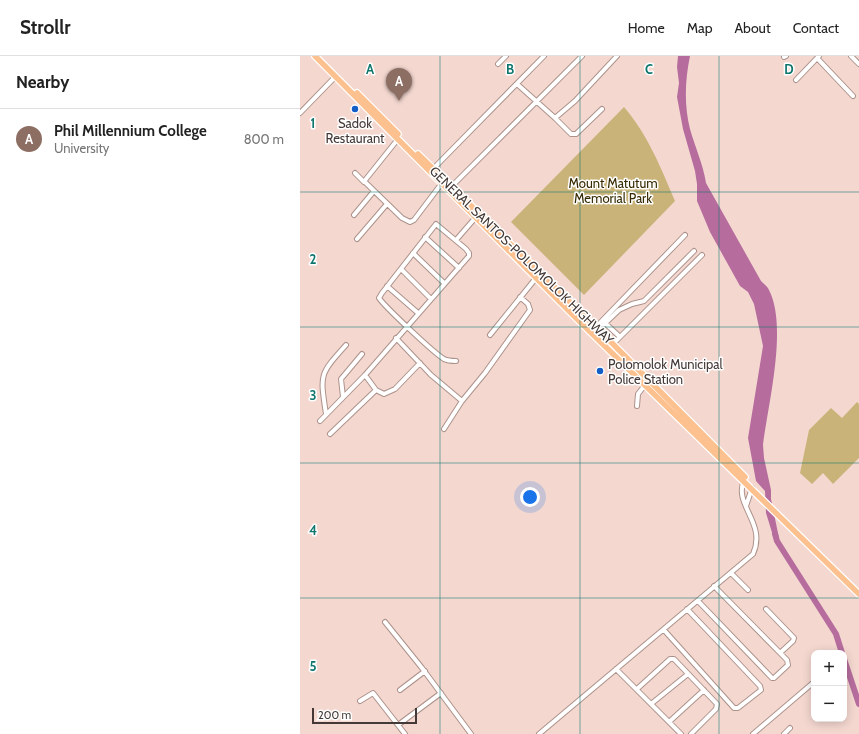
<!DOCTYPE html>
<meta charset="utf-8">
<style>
body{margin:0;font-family:Cabin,sans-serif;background:#f6f6f6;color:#222}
.controls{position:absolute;right:12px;bottom:12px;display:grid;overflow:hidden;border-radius:8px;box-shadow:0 2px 10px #0003}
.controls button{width:36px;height:36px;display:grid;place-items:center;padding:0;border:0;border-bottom:1px solid #e0e0e0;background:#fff;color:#222;font:20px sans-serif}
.scale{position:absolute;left:12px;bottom:10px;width:105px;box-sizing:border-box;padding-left:4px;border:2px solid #443936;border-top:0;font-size:11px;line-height:14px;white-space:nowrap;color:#443936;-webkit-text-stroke:3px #fff;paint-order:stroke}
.you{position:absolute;left:230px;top:441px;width:14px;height:14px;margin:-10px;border:3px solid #fff;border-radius:50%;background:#1a73e8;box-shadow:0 0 0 6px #1a73e833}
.badge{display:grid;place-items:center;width:26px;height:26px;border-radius:50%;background:#135dc7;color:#fff;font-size:13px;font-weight:700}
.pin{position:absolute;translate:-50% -33px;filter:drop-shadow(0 1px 2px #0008)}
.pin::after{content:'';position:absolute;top:21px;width:14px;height:12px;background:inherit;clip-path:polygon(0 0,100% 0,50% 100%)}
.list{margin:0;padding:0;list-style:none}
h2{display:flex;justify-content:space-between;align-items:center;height:52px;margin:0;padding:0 16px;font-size:17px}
h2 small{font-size:13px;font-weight:400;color:#767676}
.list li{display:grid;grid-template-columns:26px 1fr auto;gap:12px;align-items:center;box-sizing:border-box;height:60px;padding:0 16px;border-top:1px solid #e0e0e0}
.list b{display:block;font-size:15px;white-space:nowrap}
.list p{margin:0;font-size:13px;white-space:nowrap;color:#767676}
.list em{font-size:13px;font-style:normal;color:#767676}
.map{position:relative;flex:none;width:559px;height:678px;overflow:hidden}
header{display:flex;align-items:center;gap:24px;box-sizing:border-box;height:56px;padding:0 20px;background:#fff;border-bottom:1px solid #e0e0e0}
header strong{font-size:19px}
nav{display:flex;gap:22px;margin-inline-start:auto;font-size:14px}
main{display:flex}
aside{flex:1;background:#fff}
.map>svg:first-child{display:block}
</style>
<header>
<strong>Strollr</strong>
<nav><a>Home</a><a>Map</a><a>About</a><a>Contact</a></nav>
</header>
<main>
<aside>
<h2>Nearby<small></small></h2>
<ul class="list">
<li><span class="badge" style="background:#8d6e63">A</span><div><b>Phil Millennium College</b><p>University</p></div><em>800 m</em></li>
</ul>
</aside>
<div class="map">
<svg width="559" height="678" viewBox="0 0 559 678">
<rect width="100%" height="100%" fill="#f4d8d0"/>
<!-- green -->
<path fill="#cab379" d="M 324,51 C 348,79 361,112 375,145 L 284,239 L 211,166 Z
M 557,346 L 559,348 L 559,402 L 533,428 L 523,417 L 512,428 L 500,417 L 509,374 L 531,352 L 542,362 Z"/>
<!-- water -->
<path fill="#b66d9e" d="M 378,0 L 390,0 C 385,24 384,49 390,73 C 395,91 403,108 406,127 L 461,225 C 464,228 468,231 469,234 C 488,271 468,348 463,389 L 464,402 L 471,434 L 471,443 L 479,482 L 477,485 L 474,483 L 466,457 L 465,435 L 456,425 L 448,382 L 463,290 L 454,248 L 448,236 L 440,230 L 410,176 L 397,145 L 397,128 L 395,115 L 383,73 L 377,41 L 379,27 L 377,11 Z"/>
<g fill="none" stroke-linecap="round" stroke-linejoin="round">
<!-- river -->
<path stroke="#b66d9e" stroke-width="6" d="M 475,478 L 477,485 L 536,578 L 542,597
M 544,603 L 559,648"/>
<!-- minor casing -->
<g stroke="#ac928b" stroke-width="6">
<path id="minor" d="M 551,0 L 559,8
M 484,1 L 486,0
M 517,2 L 553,40
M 198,8 L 206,0
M 496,24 L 519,0
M 217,28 L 255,62 L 275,45 L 317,0
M 0,57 L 36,20
M 255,62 L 271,78 L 276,78 L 302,53
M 98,83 L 66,123 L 64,126 L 66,127 L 102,162 L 110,166 L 114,164 L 142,127
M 133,113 L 244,0
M 55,117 L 64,126
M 151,131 L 282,0
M 54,159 L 74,135
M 125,181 L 159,212
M 57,183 L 87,148
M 156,184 L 176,161
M 113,197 L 144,227
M 101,213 L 131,243
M 87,230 L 118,257
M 305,267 L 320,281
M 296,271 L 385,179
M 298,274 L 319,254 L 332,248 L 344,245 L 394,195
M 190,279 L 236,222
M 96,282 L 131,319 L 162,345
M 313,288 L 402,199
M 76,334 L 84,338 L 95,333 L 120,307
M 43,341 L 41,323 L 62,298
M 337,350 L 338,338 L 345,329
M 26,358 C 20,318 19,319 46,289
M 20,365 L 65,319 L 169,200 L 169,197 L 166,193 L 136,168 L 82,237 L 79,242 C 85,251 134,297 144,303 C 148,305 152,305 156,305
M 144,373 L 162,345 L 185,317 L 230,254 L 228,248 L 220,241
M 30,378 L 76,334 L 65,319
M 446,450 L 452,432
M 431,517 L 448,534
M 398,545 L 472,622 L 474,622 L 488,609 L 487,604 L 414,530
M 466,553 L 494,582 L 493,585 L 480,597
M 85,566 L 122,612 L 171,678
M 364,574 L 434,652 L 438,652 L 461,634 L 460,630 L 387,553
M 316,613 L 381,678
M 337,633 L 370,603 L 374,603 L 417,648 L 416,653 L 391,678
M 100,634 L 125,615
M 60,645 L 73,637 L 105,678
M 351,648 L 388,618
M 369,666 L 404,634
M 98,669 L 141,637
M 239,678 L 453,498 C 467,467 433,449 444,424
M 453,678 L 514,626
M 484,678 L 490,672"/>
</g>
<!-- highway casing -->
<g stroke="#fff" stroke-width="8">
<path id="highway" d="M 15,0 L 274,260 L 559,538
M 57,37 L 98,78
M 118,98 L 305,280 L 445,421"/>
</g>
<!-- minor -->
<use href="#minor" stroke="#fff" stroke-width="4"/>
<!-- highway -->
<use href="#highway" stroke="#fcc18e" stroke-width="5.5"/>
</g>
<!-- grid -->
<path fill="none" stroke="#0f766e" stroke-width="1" stroke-opacity="0.55" d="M 140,0 L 140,678M 280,0 L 280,678M 419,0 L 419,678M 0,136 L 559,136M 0,271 L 559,271M 0,407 L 559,407M 0,542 L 559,542"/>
<!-- markers -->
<g fill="#135dc7" stroke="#fff" stroke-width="1.5">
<circle cx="55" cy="53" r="4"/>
<circle cx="300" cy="315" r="4"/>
</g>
<g text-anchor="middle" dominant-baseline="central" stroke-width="3" stroke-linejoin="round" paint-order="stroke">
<!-- poi labels -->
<g font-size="13" fill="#443936" stroke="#fff">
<text x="55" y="67">Sadok<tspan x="55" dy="15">Restaurant</tspan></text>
<text x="308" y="308" text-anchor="start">Polomolok Municipal<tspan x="308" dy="15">Police Station</tspan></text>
</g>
<!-- park labels -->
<g font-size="13" fill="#372b04" stroke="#fff">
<text x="313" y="127">Mount Matutum<tspan x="313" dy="15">Memorial Park</tspan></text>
</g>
<!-- street labels -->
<g font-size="13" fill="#443936" stroke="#fff">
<text transform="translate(222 199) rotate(44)">GENERAL SANTOS-POLOMOLOK HIGHWAY</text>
</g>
</g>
<g font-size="13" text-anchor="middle" font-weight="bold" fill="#0f766e" stroke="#fff" stroke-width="3" stroke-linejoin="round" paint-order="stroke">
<text x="70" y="18">A</text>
<text x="210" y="18">B</text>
<text x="349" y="18">C</text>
<text x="489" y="18">D</text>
<text x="13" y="72">1</text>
<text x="13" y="208">2</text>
<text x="13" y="344">3</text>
<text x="13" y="479">4</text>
<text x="13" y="615">5</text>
</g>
</svg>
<div class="controls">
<button>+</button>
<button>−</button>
</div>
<div class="scale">200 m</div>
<div class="you"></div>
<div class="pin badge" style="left:99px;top:45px;background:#8d6e63">A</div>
</div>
</main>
